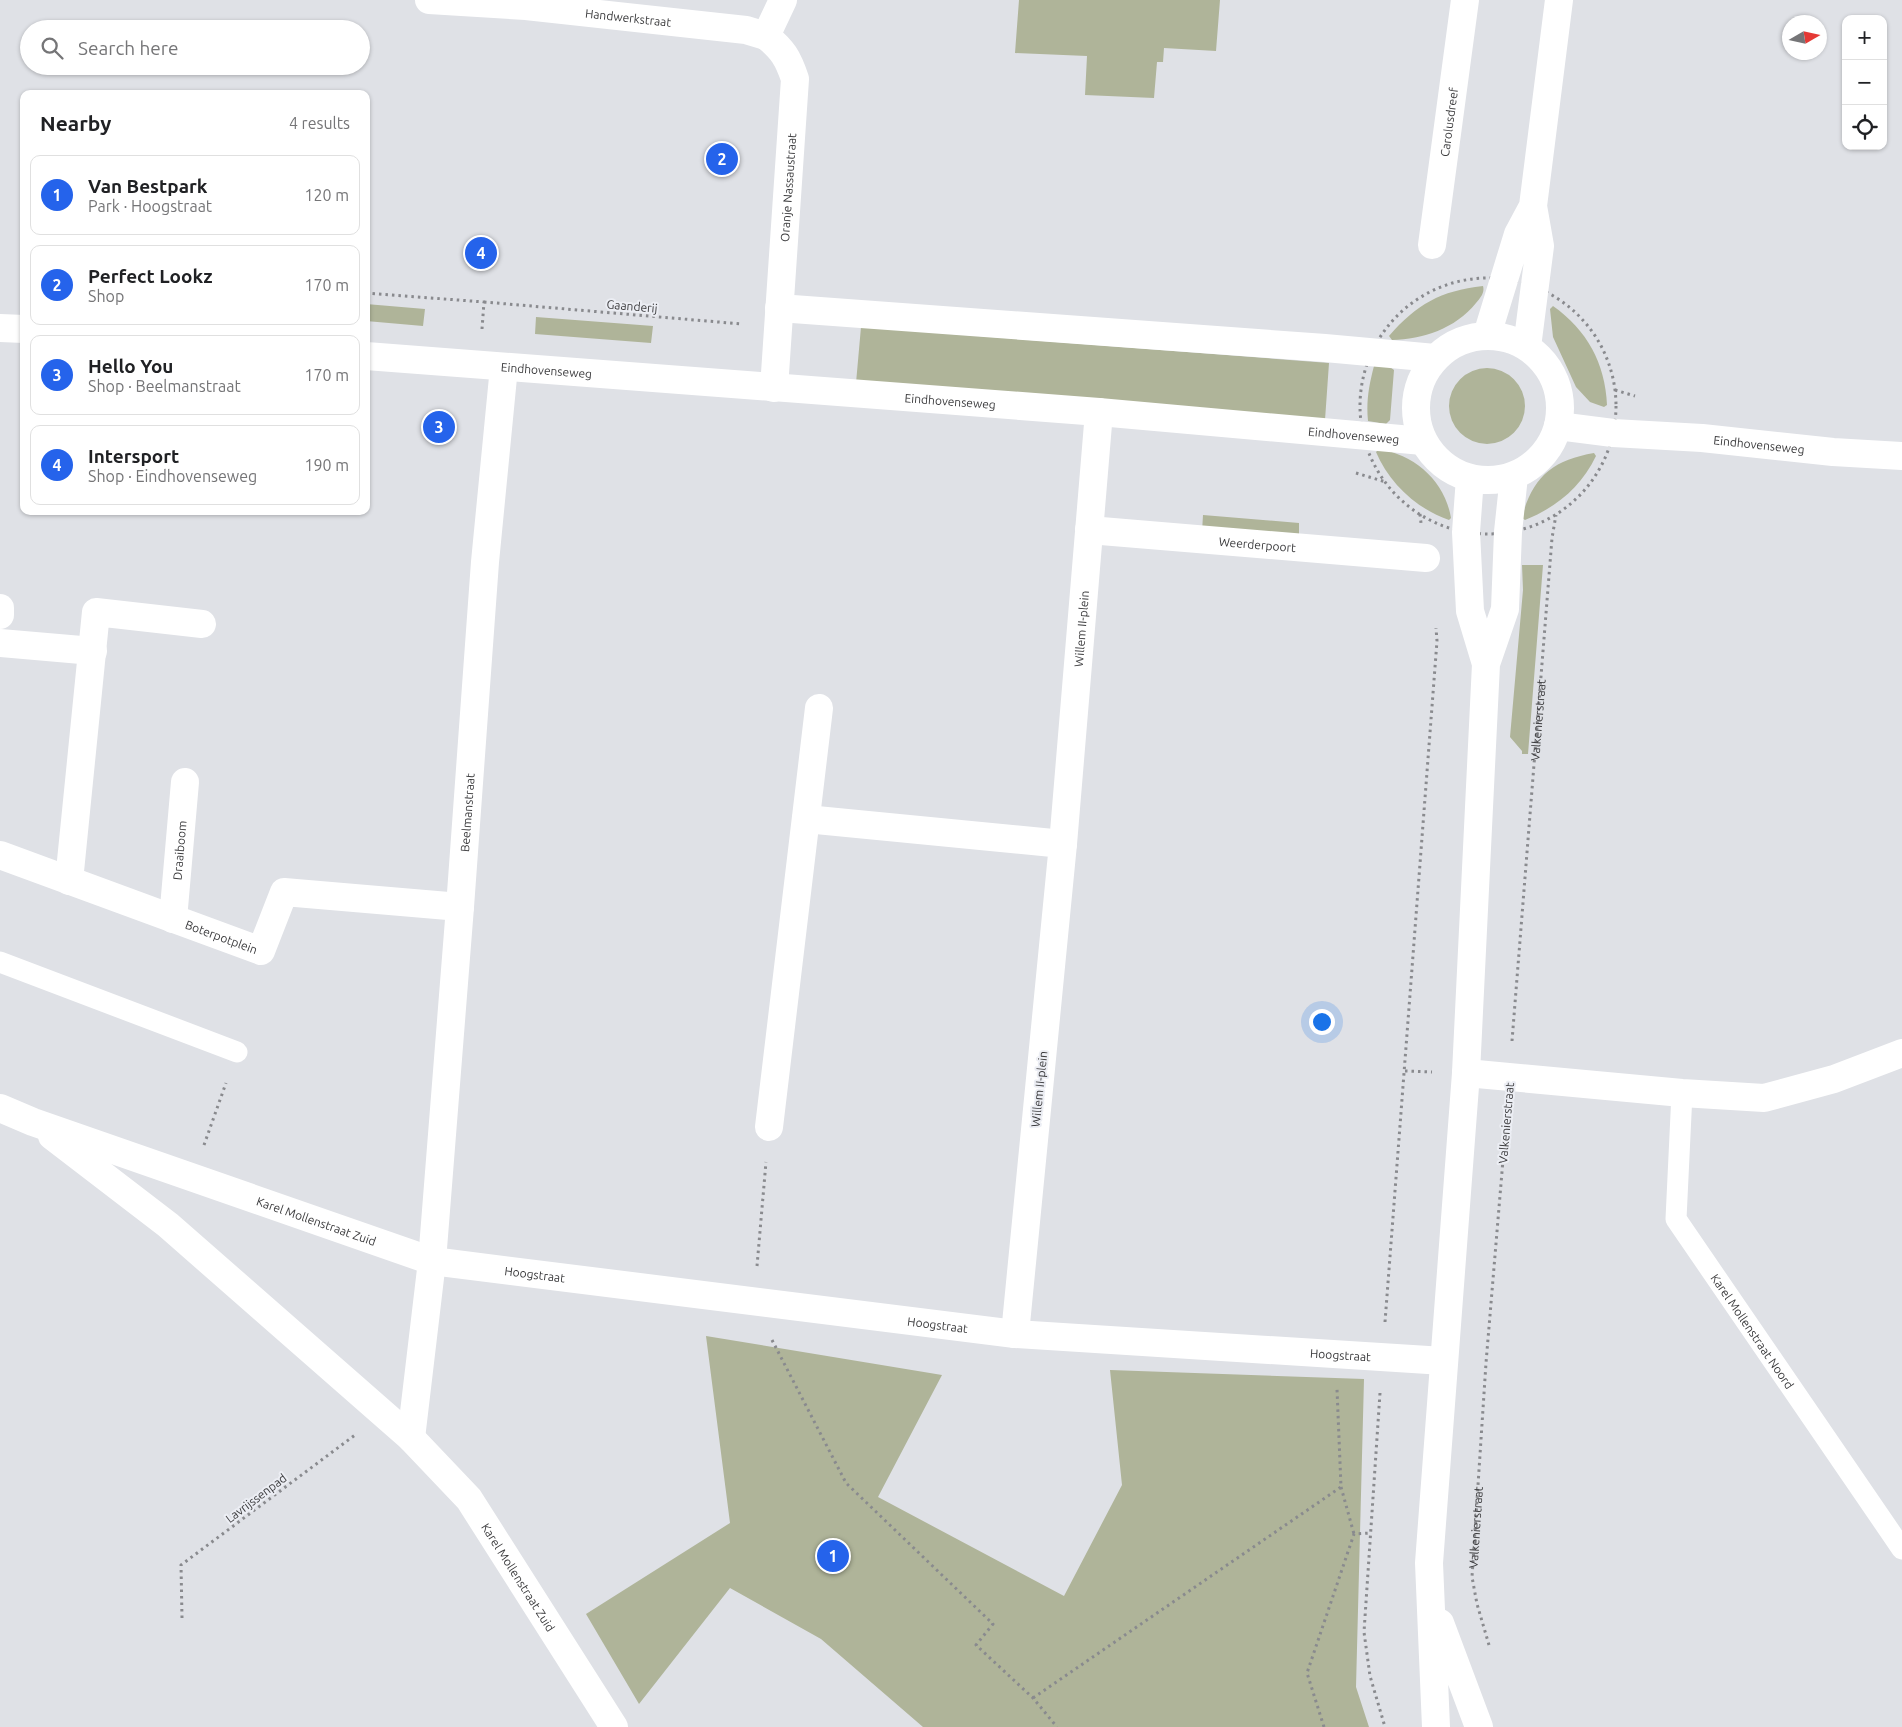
<!DOCTYPE html>
<meta charset="utf-8">
<style>
body{margin:0;font-family:Ubuntu,sans-serif;background:#f2f2f2;color:#202124}
.controls{position:absolute;right:15px;top:15px;display:grid;overflow:hidden;border-radius:10px;box-shadow:0 1px 4px #0004}
.controls button{width:45px;height:45px;display:grid;place-items:center;padding:0;border:0;border-bottom:1px solid #e0e0e0;background:#fff;color:#202124;font:25px sans-serif}
.compass{position:absolute;left:1782px;top:15px;width:45px;height:45px;border-radius:50%;background:#fff;box-shadow:0 1px 4px #0004;rotate:81deg}
.you{position:absolute;left:1321px;top:1021px;width:18px;height:18px;margin:-12px;border:4px solid #fff;border-radius:50%;background:#1a73e8;box-shadow:0 0 0 8px #1a73e833}
.badge{display:grid;place-items:center;width:32px;height:32px;border-radius:50%;background:#2563eb;color:#fff;font-size:16px;font-weight:700}
.pin{position:absolute;translate:-50% -50%;border:2px solid #fff;box-shadow:0 1px 5px #0006}
.list{margin:0;padding:0;list-style:none}
h2{display:flex;justify-content:space-between;align-items:center;height:65px;margin:0;padding:0 20px;font-size:21px}
h2 small{font-size:16px;font-weight:400;color:#757577}
.list li{display:grid;grid-template-columns:32px 1fr auto;gap:15px;align-items:center;box-sizing:border-box;height:80px;margin:0 10px 10px;padding:0 10px;border:1px solid #e0e0e0;border-radius:10px}
.list b{display:block;font-size:19px;white-space:nowrap}
.list p{margin:0;font-size:16px;white-space:nowrap;color:#757577}
.list em{font-size:16px;font-style:normal;color:#757577}
.icon{flex:none;width:28px;height:28px;fill:none;stroke:currentColor;stroke-width:2;stroke-linecap:round;stroke-linejoin:round}
.map{position:relative;flex:none;width:1902px;height:1727px;overflow:hidden}
.search{position:absolute;background:#fff;box-shadow:0 1px 4px #0004;left:20px;top:20px;width:350px;height:55px;display:flex;align-items:center;gap:12px;box-sizing:border-box;padding:0 18px;border-radius:28px;color:#757577;font-size:19px}
.panel{position:absolute;background:#fff;box-shadow:0 1px 4px #0004;left:20px;top:90px;width:350px;height:425px;border-radius:10px}
.map>svg:first-child{display:block}
</style>
<div class="map">
<svg width="1902" height="1727" viewBox="0 0 1902 1727">
<rect width="100%" height="100%" fill="#dfe1e6"/>
<!-- green -->
<path fill="#afb499" d="M 1019,0 L 1220,0 L 1216,51 L 1164,48 L 1163,62 L 1157,62 L 1154,98 L 1085,95 L 1087,56 L 1015,53 Z
M 1483,286 C 1485,293 1480,298 1476,303 C 1455,329 1423,339 1392,340 L 1389,336 C 1417,304 1440,291 1483,286 Z
M 366,304 L 425,309 L 423,326 L 366,321 Z
M 1553,306 C 1587,330 1605,363 1607,405 L 1604,407 L 1590,402 L 1576,387 L 1553,337 L 1550,309 Z
M 536,317 L 653,326 L 651,343 L 535,334 Z
M 861,327 L 1329,363 L 1325,420 L 856,383 Z
M 1374,366 L 1390,367 L 1394,370 L 1390,420 L 1386,424 L 1368,421 C 1366,401 1369,385 1374,366 Z
M1449 406a38 38 0 1 1 76 0a38 38 0 1 1-76 0Z
M 1379,449 C 1415,455 1445,481 1451,518 L 1449,520 C 1417,509 1389,483 1376,452 Z
M 1594,453 L 1596,456 C 1581,487 1557,507 1525,520 L 1522,518 C 1532,477 1553,460 1594,453 Z
M 1203,515 L 1299,523 L 1299,540 L 1202,532 Z
M 1522,565 L 1543,565 L 1528,754 L 1522,754 L 1522,751 L 1510,737 L 1523,590 Z
M 706,1336 L 942,1375 L 878,1497 L 1064,1596 L 1122,1485 L 1110,1370 L 1364,1379 L 1356,1687 L 1369,1727 L 923,1727 L 821,1639 L 730,1588 L 639,1704 L 586,1614 L 730,1523 Z"/>
<g fill="none" stroke-linecap="round" stroke-linejoin="round">
<!-- path -->
<g stroke="#898a8e" stroke-width="3" stroke-dasharray="2.5 4" stroke-linecap="butt">
<circle cx="1488" cy="406" r="128"/>
<path d="M 366,293 L 484,302 L 482,329"/>
<path d="M 484,302 L 742,324"/>
<path d="M 1615,390 L 1635,396"/>
<path d="M 1356,473 L 1386,482"/>
<path d="M 1420,514 L 1421,523"/>
<path id="s1" d="M 1512,1041 L 1552,538 L 1556,515"/>
<path d="M 1405,1071 L 1432,1072"/>
<path d="M 204,1145 L 226,1083"/>
<path d="M 757,1266 L 766,1162"/>
<path d="M 1385,1322 L 1437,641 L 1436,628"/>
<path d="M 772,1340 L 846,1483 L 993,1624 L 976,1645 L 1033,1698 L 1057,1727"/>
<path d="M 1380,1393 L 1364,1632 L 1370,1676 L 1385,1727"/>
<path d="M 1341,1487 L 1354,1534"/>
<path d="M 182,1618 L 181,1565 L 355,1435"/>
<path id="s2" d="M 1489,1645 L 1477,1604 L 1472,1577 L 1486,1363 L 1507,1112"/>
<path d="M 1033,1698 L 1341,1487 L 1337,1389"/>
<path d="M 1324,1727 L 1307,1673 L 1354,1534 L 1371,1533"/>
</g>
<!-- service -->
<g stroke="#fff" stroke-width="21">
<path d="M 0,962 L 237,1052"/>
<path id="s3" d="M 1682,1093 L 1676,1219 L 1902,1549"/>
</g>
<!-- pedestrian -->
<g stroke="#fff" stroke-width="28">
<path id="s4" d="M 1089,530 L 1426,558"/>
<path id="s5" d="M 1063,844 L 1099,412"/>
</g>
<!-- minor -->
<g stroke="#fff" stroke-width="28">
<path id="s6" d="M 429,0 L 526,6 L 746,30 L 766,36"/>
<path id="s7" d="M 1432,245 L 1465,0"/>
<path d="M 779,308 L 1325,348 L 1435,358"/>
<path d="M 0,328 L 24,329"/>
<path id="s8" d="M 366,356 L 1099,412 L 1423,441"/>
<path id="s9" d="M 774,388 L 795,79 C 788,58 783,50 766,36 L 783,0"/>
<path id="s10" d="M 1558,426 L 1613,433 L 1702,438 L 1833,452 L 1902,456"/>
<path d="M 0,608 L 0,615"/>
<path d="M 0,643 L 93,651"/>
<path d="M 806,819 L 1063,844 L 1015,1334"/>
<path id="s11" d="M 0,855 L 261,951 L 284,892 L 460,907"/>
<path d="M 69,881 L 96,612 L 202,624"/>
<path id="s12" d="M 173,919 L 185,782"/>
<path d="M 1466,1073 L 1682,1093 L 1764,1098 L 1834,1079 L 1902,1053"/>
<path id="s13" d="M 0,1108 L 33,1122 L 432,1261 L 1015,1334 L 1444,1361"/>
<path d="M 769,1127 L 819,708"/>
<path id="s14" d="M 52,1136 L 168,1225 L 411,1438 L 469,1499 L 614,1727"/>
<path id="s15" d="M 411,1438 L 432,1261 L 460,907 L 485,562 L 504,367"/>
</g>
<!-- tertiary -->
<path stroke="#fff" stroke-width="28" d="M 1487,335 L 1518,234 L 1533,206
M1416 408a72 72 0 1 1 144 0a72 72 0 1 1-144 0Z
M 1527,347 L 1540,246 L 1533,206 L 1559,0
M 1470,478 L 1466,532 L 1470,611 L 1486,664
M 1440,1623 L 1479,1727
M 1436,1727 L 1429,1563 L 1466,1073 L 1486,664 L 1505,609 L 1508,532 L 1514,476"/>
</g>
<g text-anchor="middle" dominant-baseline="central" stroke-width="4" stroke-linejoin="round" paint-order="stroke">
<!-- street labels -->
<g font-size="12" fill="#3b3b3d" stroke="#eceef4">
<text stroke="none"><textPath href="#s6" startOffset="200">Handwerkstraat</textPath></text>
<text stroke="none"><textPath href="#s7" startOffset="124">Carolusdreef</textPath></text>
<text stroke="none"><textPath href="#s9" startOffset="201">Oranje Nassaustraat</textPath></text>
<text transform="translate(632 306) rotate(5)">Gaanderij</text>
<text stroke="none"><textPath href="#s8" startOffset="181">Eindhovenseweg</textPath></text>
<text stroke="none"><textPath href="#s8" startOffset="586">Eindhovenseweg</textPath></text>
<text stroke="none"><textPath href="#s8" startOffset="991">Eindhovenseweg</textPath></text>
<text stroke="none"><textPath href="#s10" startOffset="202">Eindhovenseweg</textPath></text>
<text stroke="none"><textPath href="#s4" startOffset="169">Weerderpoort</textPath></text>
<text stroke="none"><textPath href="#s5" startOffset="216">Willem II-plein</textPath></text>
<text stroke="none"><textPath href="#s1" startOffset="322">Valkenierstraat</textPath></text>
<text stroke="none"><textPath href="#s15" startOffset="628">Beelmanstraat</textPath></text>
<text stroke="none"><textPath href="#s12" startOffset="69">Draaiboom</textPath></text>
<text stroke="none"><textPath href="#s11" startOffset="236">Boterpotplein</textPath></text>
<text transform="translate(1039 1089) rotate(-84)">Willem II-plein</text>
<text transform="translate(1506 1123) rotate(-85)">Valkenierstraat</text>
<text stroke="none"><textPath href="#s13" startOffset="336">Karel Mollenstraat Zuid</textPath></text>
<text stroke="none"><textPath href="#s13" startOffset="562">Hoogstraat</textPath></text>
<text stroke="none"><textPath href="#s13" startOffset="968">Hoogstraat</textPath></text>
<text stroke="none"><textPath href="#s3" startOffset="262">Karel Mollenstraat Noord</textPath></text>
<text stroke="none"><textPath href="#s13" startOffset="1372">Hoogstraat</textPath></text>
<text transform="translate(256 1498) rotate(-37)">Lavrijssenpad</text>
<text stroke="none"><textPath href="#s2" startOffset="120">Valkenierstraat</textPath></text>
<text stroke="none"><textPath href="#s14" startOffset="646">Karel Mollenstraat Zuid</textPath></text>
</g>
</g>
</svg>
<div class="controls">
<button>+</button>
<button>−</button>
<button><svg class="icon" aria-label="locate" viewBox="0 0 24 24"><circle cx="12" cy="12" r="6"/><path d="M12 2v4M12 18v4M2 12h4M18 12h4"/></svg></button>
</div>
<svg class="compass" viewBox="-18 -18 36 36"><path d="M0-13l5 13h-10z" fill="#e53935"/><path d="M0 13l5-13h-10z" fill="#757577"/></svg>
<div class="you"></div>
<div class="pin badge" style="left:833px;top:1556px">1</div>
<div class="pin badge" style="left:722px;top:159px">2</div>
<div class="pin badge" style="left:439px;top:427px">3</div>
<div class="pin badge" style="left:481px;top:253px">4</div>
<div class="search"><svg class="icon" aria-label="search" viewBox="0 0 24 24"><circle cx="10" cy="10" r="6"/><path d="M15 15l6 6"/></svg>Search here</div>
<section class="panel">
<h2>Nearby<small>4 results</small></h2>
<ul class="list">
<li><span class="badge">1</span><div><b>Van Bestpark</b><p>Park · Hoogstraat</p></div><em>120 m</em></li>
<li><span class="badge">2</span><div><b>Perfect Lookz</b><p>Shop</p></div><em>170 m</em></li>
<li><span class="badge">3</span><div><b>Hello You</b><p>Shop · Beelmanstraat</p></div><em>170 m</em></li>
<li><span class="badge">4</span><div><b>Intersport</b><p>Shop · Eindhovenseweg</p></div><em>190 m</em></li>
</ul>
</section>
</div>
